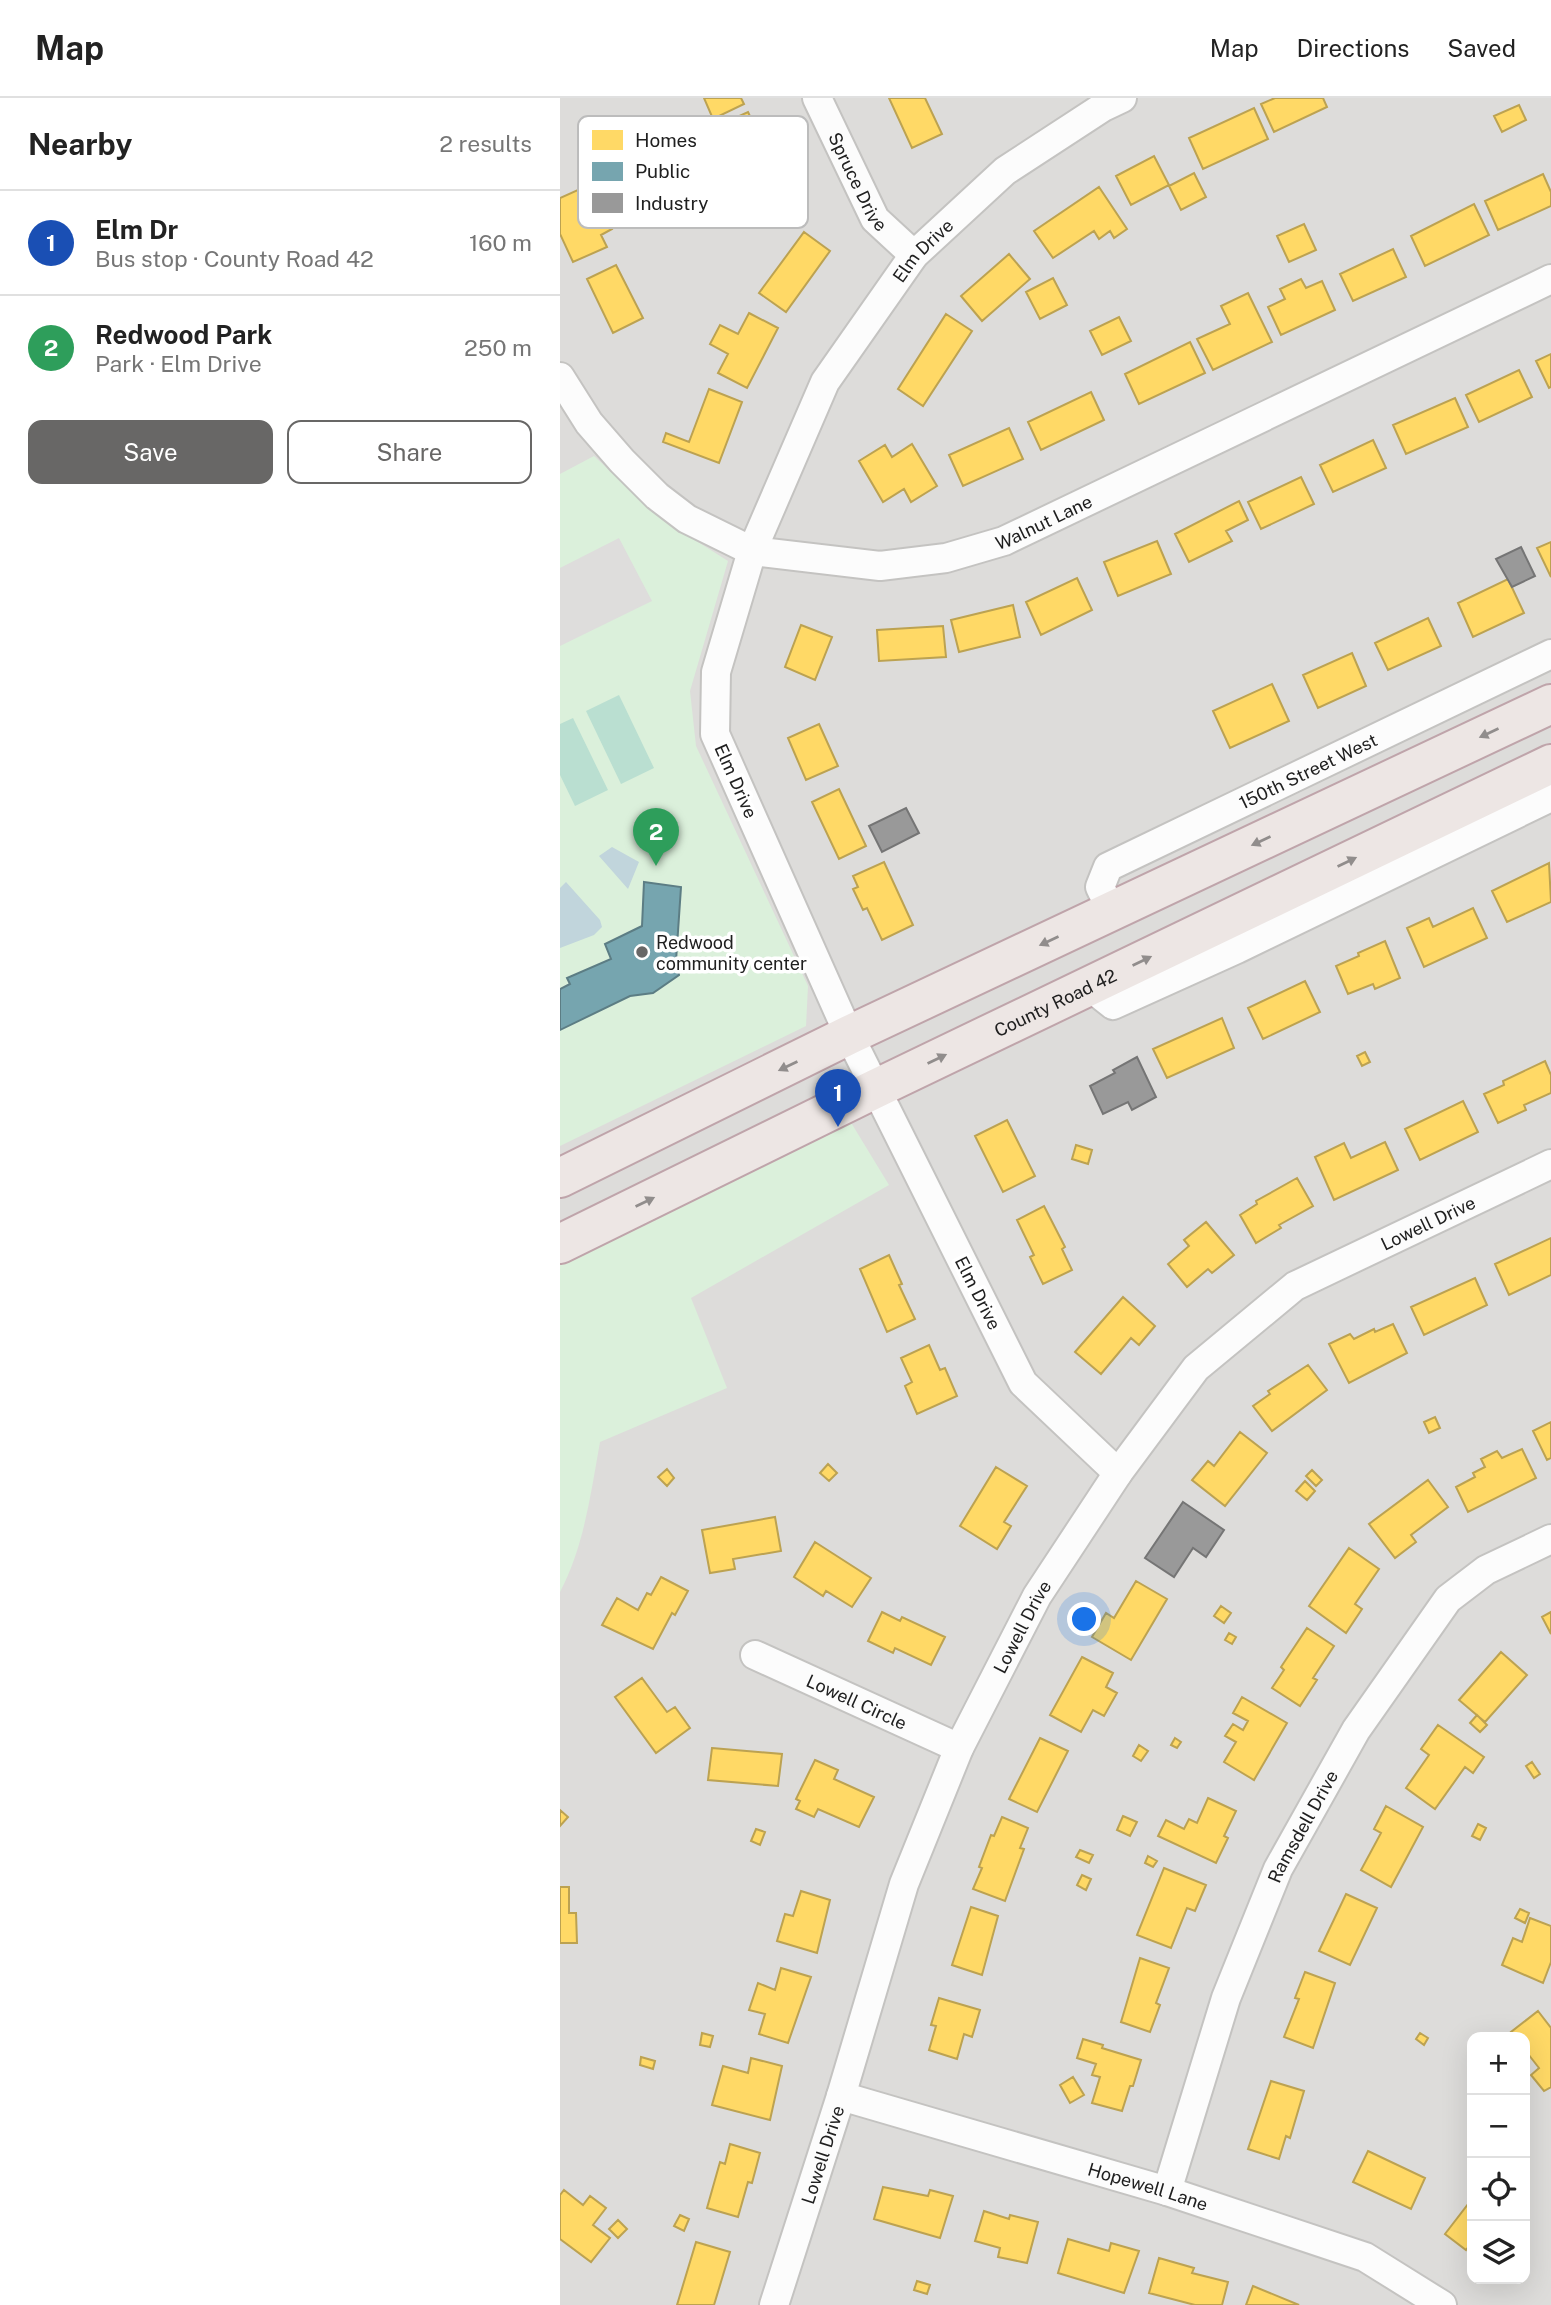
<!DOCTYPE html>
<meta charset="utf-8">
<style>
body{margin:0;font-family:"Public Sans",sans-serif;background:#f6f6f6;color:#222}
.controls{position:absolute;right:21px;bottom:21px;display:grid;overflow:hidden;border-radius:14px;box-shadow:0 7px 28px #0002}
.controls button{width:63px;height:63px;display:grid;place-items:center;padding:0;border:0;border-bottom:2px solid #e0e0e0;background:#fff;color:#222;font:35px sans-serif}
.you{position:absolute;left:525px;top:1522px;width:24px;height:24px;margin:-18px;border:5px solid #fff;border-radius:50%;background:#1a73e8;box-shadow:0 0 0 10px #1a73e833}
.badge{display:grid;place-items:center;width:46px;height:46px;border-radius:50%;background:#686766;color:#fff;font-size:23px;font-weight:700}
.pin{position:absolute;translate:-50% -58px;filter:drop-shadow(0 2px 4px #0008)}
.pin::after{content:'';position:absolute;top:37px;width:24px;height:21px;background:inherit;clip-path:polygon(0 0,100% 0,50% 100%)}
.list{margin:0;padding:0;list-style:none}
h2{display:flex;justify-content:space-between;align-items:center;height:91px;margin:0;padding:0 28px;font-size:30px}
h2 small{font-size:23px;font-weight:400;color:#767676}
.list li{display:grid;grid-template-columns:46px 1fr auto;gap:21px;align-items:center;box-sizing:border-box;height:105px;padding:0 28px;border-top:2px solid #e0e0e0}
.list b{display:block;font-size:26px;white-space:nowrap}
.list p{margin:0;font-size:23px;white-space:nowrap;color:#767676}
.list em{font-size:23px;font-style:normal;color:#767676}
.actions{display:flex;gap:14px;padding:21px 28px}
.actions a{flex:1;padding:16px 0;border:2px solid #686766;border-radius:14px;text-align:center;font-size:24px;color:#686766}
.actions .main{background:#686766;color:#fff}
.icon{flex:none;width:38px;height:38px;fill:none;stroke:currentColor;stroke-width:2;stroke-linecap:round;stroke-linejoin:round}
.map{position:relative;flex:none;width:991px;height:2207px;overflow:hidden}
header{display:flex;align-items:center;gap:42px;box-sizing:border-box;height:98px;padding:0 35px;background:#fff;border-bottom:2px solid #e0e0e0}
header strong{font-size:33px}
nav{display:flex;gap:38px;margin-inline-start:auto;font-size:24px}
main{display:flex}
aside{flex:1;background:#fff}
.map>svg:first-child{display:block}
</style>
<header>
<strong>Map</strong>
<nav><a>Map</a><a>Directions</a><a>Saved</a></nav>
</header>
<main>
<aside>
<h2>Nearby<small>2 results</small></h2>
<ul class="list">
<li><span class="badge" style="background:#1a4fb4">1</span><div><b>Elm Dr</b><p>Bus stop · County Road 42</p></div><em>160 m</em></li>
<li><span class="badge" style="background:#2e9e5b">2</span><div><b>Redwood Park</b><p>Park · Elm Drive</p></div><em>250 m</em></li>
</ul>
<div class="actions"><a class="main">Save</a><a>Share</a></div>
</aside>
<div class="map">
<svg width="991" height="2207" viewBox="0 0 991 2207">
<rect width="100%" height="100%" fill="#eeece9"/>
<!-- residential -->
<path fill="#dddcda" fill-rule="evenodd" d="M 0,0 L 991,0 L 991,2207 L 0,2207 ZM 912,1939 L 965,1939 L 965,2181 L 912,2181 Z"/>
<!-- park -->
<path fill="#dbf0db" d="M 34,358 L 100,420 L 168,463 L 130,593 L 136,648 L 248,888 L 246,928 L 0,1048 L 0,376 Z
M 287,1018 L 329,1087 L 131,1200 L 167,1290 L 40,1344 C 31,1394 24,1449 0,1494 L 0,1164 Z"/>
<!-- pitch -->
<path fill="#badfd1" d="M 59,597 L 94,670 L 61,686 L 26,613 Z
M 13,620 L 48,692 L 15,708 L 0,677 L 0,626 Z"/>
<!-- parking -->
<path fill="#dedddc" d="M 59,440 L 92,503 L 0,548 L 0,470 Z"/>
<!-- water -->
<path fill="#c1d5dc" d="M 52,749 L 79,764 L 68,791 L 39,758 Z
M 6,784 L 40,822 L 42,829 L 34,837 L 0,850 L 0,790 Z"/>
<!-- homes -->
<path fill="#ffd966" stroke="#bca251" stroke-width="2" d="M 144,0 L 181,0 L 184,6 L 153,21 Z
M 329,0 L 365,0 L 382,36 L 352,50 Z
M 715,0 L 763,0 L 767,9 L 714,34 L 701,6 Z
M 959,7 L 966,22 L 942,34 L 934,18 Z
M 694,10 L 708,41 L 643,71 L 629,40 Z
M 188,14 L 214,70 L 184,84 L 157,28 Z
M 594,58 L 609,87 L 571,107 L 556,78 Z
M 634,75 L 646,99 L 621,112 L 609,88 Z
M 983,76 L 991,94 L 991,108 L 938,132 L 925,103 Z
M 539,89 L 567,131 L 554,140 L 550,133 L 539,141 L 534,133 L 493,160 L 474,133 Z
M 20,91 L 31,117 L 42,111 L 52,131 L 41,137 L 47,149 L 13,164 L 0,136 L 0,100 Z
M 914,106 L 929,137 L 865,168 L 851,138 Z
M 744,126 L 756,152 L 729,164 L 717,138 Z
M 244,134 L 270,153 L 226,214 L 199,195 Z
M 833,151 L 846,179 L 793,203 L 780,176 Z
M 449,156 L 470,181 L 422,223 L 401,198 Z
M 56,167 L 83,220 L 53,235 L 27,181 Z
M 493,180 L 507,207 L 480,221 L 466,194 Z
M 741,181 L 746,190 L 762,183 L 775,212 L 721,237 L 708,209 L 725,201 L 720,191 Z
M 688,195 L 712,244 L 653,272 L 637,241 L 670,226 L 661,208 Z
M 189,215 L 218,230 L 187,290 L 158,275 L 168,256 L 150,246 L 160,227 L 178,236 Z
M 386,216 L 412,233 L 363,308 L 338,291 Z
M 559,219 L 571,243 L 542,257 L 530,233 Z
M 630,244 L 645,275 L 579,306 L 565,276 Z
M 991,256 L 991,289 L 989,290 L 976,263 Z
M 959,272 L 972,299 L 919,324 L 906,297 Z
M 149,291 L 182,304 L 159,365 L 103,344 L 106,335 L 129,344 Z
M 531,294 L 544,322 L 481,352 L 468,324 Z
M 895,300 L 908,329 L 846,356 L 833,327 Z
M 449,330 L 463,361 L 403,388 L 389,357 Z
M 813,342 L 826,370 L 773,394 L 760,367 Z
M 352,346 L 377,388 L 351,404 L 344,391 L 323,404 L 299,363 L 325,347 L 332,359 Z
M 741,379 L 754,406 L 701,431 L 688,404 Z
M 679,403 L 688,422 L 666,433 L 672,443 L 629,464 L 615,436 Z
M 597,443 L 611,476 L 558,498 L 544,464 Z
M 991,444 L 991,479 L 977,450 Z
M 517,480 L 532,512 L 481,537 L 466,504 Z
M 948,481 L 964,515 L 913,539 L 898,505 Z
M 453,507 L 460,539 L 399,554 L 391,522 Z
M 868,520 L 881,548 L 828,572 L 815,545 Z
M 241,527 L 272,539 L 255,582 L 225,569 Z
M 383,528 L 386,559 L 319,563 L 317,532 Z
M 792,555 L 806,588 L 758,610 L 743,577 Z
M 712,586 L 729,623 L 670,650 L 653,613 Z
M 259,626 L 278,668 L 246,682 L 228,640 Z
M 279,691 L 306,748 L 279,761 L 252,704 Z
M 324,764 L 353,827 L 322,842 L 307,810 L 303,812 L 293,791 L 298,789 L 293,778 Z
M 989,765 L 991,804 L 947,824 L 932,793 Z
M 913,810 L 927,840 L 864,869 L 847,830 L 869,820 L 873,829 Z
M 825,843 L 840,880 L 815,891 L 813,886 L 788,896 L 776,868 L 799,858 L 798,855 Z
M 745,883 L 760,914 L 703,941 L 688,910 Z
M 662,920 L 674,950 L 607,980 L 593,951 Z
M 805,954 L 810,964 L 802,968 L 797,958 Z
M 985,963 L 991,977 L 991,995 L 964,1007 L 966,1012 L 938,1025 L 924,996 L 944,987 L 943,983 Z
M 903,1003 L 918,1034 L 860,1062 L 845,1031 Z
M 447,1022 L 475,1078 L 443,1094 L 415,1038 Z
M 825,1044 L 838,1072 L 774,1102 L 755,1059 L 784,1045 L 791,1060 Z
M 516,1047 L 532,1052 L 528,1066 L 512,1061 Z
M 737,1080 L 753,1108 L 719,1127 L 721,1130 L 696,1145 L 680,1117 L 697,1106 L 696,1103 Z
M 484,1108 L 505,1149 L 502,1151 L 512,1172 L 483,1186 L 470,1159 L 474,1157 L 457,1122 Z
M 646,1124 L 674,1157 L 652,1175 L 648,1171 L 627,1189 L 608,1166 L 629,1148 L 624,1142 Z
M 991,1140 L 991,1177 L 949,1197 L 935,1166 Z
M 329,1157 L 342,1186 L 339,1187 L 355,1221 L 327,1234 L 300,1171 Z
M 915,1180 L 927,1207 L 864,1237 L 851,1209 Z
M 563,1199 L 595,1228 L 579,1247 L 571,1240 L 541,1276 L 515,1254 Z
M 833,1226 L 847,1255 L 789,1285 L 769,1246 L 790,1236 L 794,1241 L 814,1231 L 815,1234 Z
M 369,1247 L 380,1272 L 385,1270 L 397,1298 L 357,1316 L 345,1288 L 352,1284 L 341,1260 Z
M 748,1267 L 767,1292 L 712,1333 L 693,1308 L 710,1296 L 708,1293 Z
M 875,1319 L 880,1330 L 869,1335 L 864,1324 Z
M 991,1324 L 991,1360 L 987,1362 L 973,1333 Z
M 680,1334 L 707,1355 L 665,1408 L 632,1382 L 648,1363 L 654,1368 Z
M 962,1351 L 976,1380 L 908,1414 L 896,1389 L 915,1379 L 913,1375 L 925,1369 L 921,1361 L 937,1353 L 942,1360 Z
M 268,1366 L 277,1375 L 269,1383 L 260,1375 Z
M 436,1369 L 467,1388 L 444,1424 L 451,1428 L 437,1451 L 400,1428 Z
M 107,1371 L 114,1380 L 107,1388 L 98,1379 Z
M 752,1372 L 762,1382 L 756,1388 L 746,1378 Z
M 868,1382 L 888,1409 L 851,1437 L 856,1444 L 835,1460 L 809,1426 Z
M 745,1383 L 755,1393 L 747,1402 L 736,1393 Z
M 215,1419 L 221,1453 L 173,1461 L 175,1471 L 150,1475 L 142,1432 Z
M 255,1444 L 311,1480 L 292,1509 L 266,1493 L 263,1498 L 234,1479 Z
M 789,1450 L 819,1471 L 795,1506 L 802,1511 L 786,1535 L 749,1508 Z
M 101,1479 L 128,1493 L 115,1517 L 112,1515 L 93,1551 L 42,1527 L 57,1500 L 78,1512 L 87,1495 L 91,1497 Z
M 576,1483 L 607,1501 L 571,1562 L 532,1539 L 546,1515 L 554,1520 Z
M 661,1508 L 671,1515 L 664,1525 L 654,1518 Z
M 322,1514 L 340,1523 L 342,1519 L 385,1539 L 371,1567 L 335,1550 L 333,1555 L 308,1543 Z
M 991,1514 L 991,1536 L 982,1519 Z
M 747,1530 L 774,1548 L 753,1580 L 757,1582 L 740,1608 L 712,1590 L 724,1572 L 721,1569 Z
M 669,1535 L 676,1539 L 672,1546 L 665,1542 Z
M 941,1554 L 967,1577 L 925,1624 L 899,1602 Z
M 522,1559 L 553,1575 L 546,1589 L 557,1595 L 544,1618 L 533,1612 L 521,1634 L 490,1617 Z
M 82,1580 L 107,1614 L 115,1609 L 130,1630 L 96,1655 L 55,1599 Z
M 682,1599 L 727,1625 L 694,1682 L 664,1664 L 676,1644 L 665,1638 L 673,1626 L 683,1632 L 688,1623 L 673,1615 Z
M 917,1617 L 927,1627 L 920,1634 L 910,1625 Z
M 878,1627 L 924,1659 L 913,1675 L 905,1669 L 875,1711 L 846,1690 L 869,1657 L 861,1651 Z
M 480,1640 L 508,1653 L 477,1714 L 449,1701 Z
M 615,1640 L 621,1644 L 617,1650 L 611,1647 Z
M 579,1647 L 588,1653 L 581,1663 L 573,1658 Z
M 152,1650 L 222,1656 L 218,1688 L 148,1682 Z
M 255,1662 L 278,1672 L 274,1681 L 314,1699 L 299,1729 L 258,1711 L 254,1719 L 236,1711 L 240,1703 L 236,1701 Z
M 972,1664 L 980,1676 L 974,1680 L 966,1668 Z
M 648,1700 L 676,1713 L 664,1738 L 668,1740 L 656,1765 L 598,1738 L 606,1722 L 624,1731 L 629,1721 L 637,1725 Z
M 826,1708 L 863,1729 L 831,1789 L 801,1772 L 821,1735 L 814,1731 Z
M 0,1712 L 8,1719 L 0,1728 Z
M 563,1718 L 577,1724 L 570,1738 L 557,1732 Z
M 442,1719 L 468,1730 L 460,1750 L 464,1751 L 445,1803 L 413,1791 L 422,1770 L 419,1769 L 431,1737 L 434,1738 Z
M 918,1726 L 926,1730 L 920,1742 L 912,1738 Z
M 196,1731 L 205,1734 L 200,1747 L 191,1743 Z
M 520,1752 L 533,1757 L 529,1765 L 516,1759 Z
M 588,1758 L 597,1763 L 593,1769 L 585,1765 Z
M 604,1770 L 646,1787 L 635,1813 L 627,1810 L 611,1850 L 577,1837 Z
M 522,1777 L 531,1781 L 526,1792 L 517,1787 Z
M 0,1789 L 9,1789 L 9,1815 L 16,1815 L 17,1845 L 0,1845 Z
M 241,1793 L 270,1802 L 257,1855 L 217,1843 L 225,1816 L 233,1818 Z
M 786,1796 L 817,1810 L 790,1867 L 759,1853 Z
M 411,1809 L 438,1818 L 422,1877 L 392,1867 Z
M 960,1811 L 969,1815 L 965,1825 L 955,1820 Z
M 970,1820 L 991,1828 L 991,1864 L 983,1885 L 942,1867 L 953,1840 L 962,1844 Z
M 580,1860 L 609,1870 L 596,1905 L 600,1907 L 590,1934 L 561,1924 Z
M 221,1870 L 251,1879 L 228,1945 L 199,1936 L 205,1916 L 189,1912 L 198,1885 L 215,1892 Z
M 745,1874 L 775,1885 L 753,1950 L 724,1939 L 739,1901 L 735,1900 Z
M 379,1900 L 420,1912 L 412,1939 L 404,1936 L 397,1961 L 369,1952 L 376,1928 L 371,1927 Z
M 978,1913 L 991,1930 L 991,1989 L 984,1993 L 971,1977 L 979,1970 L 965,1952 L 965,1939 L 955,1939 L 951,1934 Z
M 142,1935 L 153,1938 L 150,1949 L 140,1947 Z
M 860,1935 L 868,1940 L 864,1947 L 856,1941 Z
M 523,1941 L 543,1947 L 542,1950 L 581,1962 L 573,1988 L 570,1988 L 562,2013 L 532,2005 L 540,1979 L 532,1977 L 536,1966 L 517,1960 Z
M 81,1959 L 95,1963 L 93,1971 L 80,1967 Z
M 191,1960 L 222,1968 L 210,2022 L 152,2007 L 163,1968 L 188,1975 Z
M 513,1979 L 524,1997 L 510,2005 L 500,1987 Z
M 711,1983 L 744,1993 L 730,2040 L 726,2038 L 719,2061 L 688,2051 Z
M 170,2046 L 200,2055 L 192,2085 L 188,2084 L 178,2119 L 147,2110 L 160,2064 L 165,2066 Z
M 808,2053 L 865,2080 L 851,2111 L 793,2084 Z
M 323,2089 L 368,2098 L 370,2092 L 393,2098 L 380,2140 L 314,2121 Z
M 4,2092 L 23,2107 L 30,2098 L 46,2110 L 33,2127 L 50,2140 L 31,2164 L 0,2141 L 0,2097 Z
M 912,2101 L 912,2144 L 906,2152 L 885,2136 Z
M 424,2113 L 449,2121 L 450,2117 L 478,2124 L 467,2165 L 438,2159 L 440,2150 L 415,2143 Z
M 120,2117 L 129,2121 L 124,2133 L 114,2128 Z
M 58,2122 L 67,2131 L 58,2140 L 49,2131 Z
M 508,2141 L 549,2153 L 551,2145 L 579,2153 L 564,2195 L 498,2175 Z
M 136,2144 L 170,2154 L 154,2207 L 117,2207 Z
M 599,2160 L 634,2170 L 632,2175 L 668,2184 L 662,2207 L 635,2207 L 589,2195 Z
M 357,2183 L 370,2187 L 367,2196 L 354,2192 Z
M 693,2188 L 739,2207 L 686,2207 Z"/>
<!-- public -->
<path fill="#76a5af" stroke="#5c7d84" stroke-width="2" d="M 84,784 L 121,789 L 116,863 L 119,877 L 93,895 L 70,898 L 0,932 L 0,891 L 10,886 L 7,880 L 51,861 L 45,846 L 82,828 Z"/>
<!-- industry -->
<path fill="#999" stroke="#757575" stroke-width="2" d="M 961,449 L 975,478 L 952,489 L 936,461 Z
M 346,710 L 359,735 L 322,754 L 309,728 Z
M 577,959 L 596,999 L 572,1012 L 568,1004 L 543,1016 L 530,988 L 555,975 L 553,972 Z
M 623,1404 L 664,1432 L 646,1459 L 633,1450 L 614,1479 L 585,1460 Z"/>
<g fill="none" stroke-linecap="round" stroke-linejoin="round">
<!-- minor casing -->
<g stroke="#c4c3c1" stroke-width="32">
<g id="minor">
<path id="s1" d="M 257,0 L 315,121 L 354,157"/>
<path id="s2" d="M 0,279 L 29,325 L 62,363 L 97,398 L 127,421 L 192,453 L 320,468 L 386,460 L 444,443 L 991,181"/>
<path id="s3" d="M 552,814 L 540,789 L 548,769 L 991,556"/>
<path d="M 529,888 L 553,907 L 677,851 L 991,699"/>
<path id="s4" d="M 558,1375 L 463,1285 L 289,937 L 155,636 L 156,574 L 192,453 L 265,284 L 354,157 L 445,73 L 543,9 L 562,0"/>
<path id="s5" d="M 195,1557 L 399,1650"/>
<path id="s6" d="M 281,1998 L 607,2093 L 805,2159 L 882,2207"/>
<path id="s7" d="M 607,2093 L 666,1900 L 718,1771 L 796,1632 L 888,1501 L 926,1472 L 991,1441"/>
<path id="s8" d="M 214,2207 L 281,1998 L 344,1786 L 399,1650 L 477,1498 L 558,1375 L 636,1270 L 735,1188 L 991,1066"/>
</g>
</g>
<!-- trunk casing -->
<g stroke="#bfa4aa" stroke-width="42">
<g id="trunk">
<path d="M 0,1080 L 289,937 L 991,606"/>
<path id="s9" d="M 0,1146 L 315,991 L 991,666"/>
</g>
</g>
<!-- minor -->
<use href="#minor" stroke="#fcfcfc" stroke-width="28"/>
<!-- trunk -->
<use href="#trunk" stroke="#ede6e4" stroke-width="38"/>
</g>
<!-- one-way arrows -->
<defs><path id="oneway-solid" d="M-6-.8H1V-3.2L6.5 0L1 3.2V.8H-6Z" transform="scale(1.75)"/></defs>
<g fill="#918d8c">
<use href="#oneway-solid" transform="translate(929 635) rotate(155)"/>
<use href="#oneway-solid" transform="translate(701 743) rotate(155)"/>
<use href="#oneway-solid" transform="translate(787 764) rotate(-26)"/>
<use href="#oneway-solid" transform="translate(489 843) rotate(155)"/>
<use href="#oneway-solid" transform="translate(582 863) rotate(-26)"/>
<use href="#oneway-solid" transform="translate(377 961) rotate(-26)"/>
<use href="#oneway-solid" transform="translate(228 968) rotate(154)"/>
<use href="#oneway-solid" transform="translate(85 1104) rotate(-26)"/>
</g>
<!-- markers -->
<circle fill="#686766" stroke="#fff" stroke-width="2.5" cx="82" cy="854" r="7"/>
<g text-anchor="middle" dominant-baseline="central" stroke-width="7" stroke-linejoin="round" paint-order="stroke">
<!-- street labels -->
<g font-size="18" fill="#202020" stroke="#fff">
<text stroke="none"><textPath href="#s1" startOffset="93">Spruce Drive</textPath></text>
<text stroke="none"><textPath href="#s4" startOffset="1386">Elm Drive</textPath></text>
<text stroke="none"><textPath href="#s2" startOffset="564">Walnut Lane</textPath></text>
<text stroke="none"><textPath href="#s3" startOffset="271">150th Street West</textPath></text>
<text transform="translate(176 683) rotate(66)">Elm Drive</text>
<text stroke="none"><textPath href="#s9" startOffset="551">County Road 42</textPath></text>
<text stroke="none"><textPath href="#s8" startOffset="1312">Lowell Drive</textPath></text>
<text transform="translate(418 1195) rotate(63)">Elm Drive</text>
<text stroke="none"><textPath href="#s8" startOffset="724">Lowell Drive</textPath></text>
<text stroke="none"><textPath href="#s5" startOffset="112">Lowell Circle</textPath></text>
<text stroke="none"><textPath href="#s7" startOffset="390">Ramsdell Drive</textPath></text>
<text stroke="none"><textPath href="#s8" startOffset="158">Lowell Drive</textPath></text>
<text stroke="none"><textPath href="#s6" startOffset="320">Hopewell Lane</textPath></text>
</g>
<!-- poi labels -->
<g font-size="18" fill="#202020" stroke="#fff" text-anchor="start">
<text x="96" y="844">Redwood<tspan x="96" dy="21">community center</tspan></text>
</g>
</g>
<!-- legend -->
<rect x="18" y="18" width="230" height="112" rx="10" fill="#fff" stroke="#bcbcbc" stroke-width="2"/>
<rect x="32" y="32" width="31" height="20" fill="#ffd966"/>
<rect x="32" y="64" width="31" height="19" fill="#76a5af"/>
<rect x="32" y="95" width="31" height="20" fill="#999"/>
<g font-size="19" fill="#202020">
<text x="75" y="49">Homes</text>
<text x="75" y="80">Public</text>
<text x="75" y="112">Industry</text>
</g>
</svg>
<div class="controls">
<button>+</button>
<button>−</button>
<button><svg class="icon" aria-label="locate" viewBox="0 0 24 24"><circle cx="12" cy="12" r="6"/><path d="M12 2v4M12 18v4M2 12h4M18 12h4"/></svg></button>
<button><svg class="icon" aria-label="layers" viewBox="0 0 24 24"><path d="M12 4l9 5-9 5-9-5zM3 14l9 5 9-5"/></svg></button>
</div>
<div class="you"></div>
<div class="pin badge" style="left:278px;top:1029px;background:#1a4fb4">1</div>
<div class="pin badge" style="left:96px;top:768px;background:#2e9e5b">2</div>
</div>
</main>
